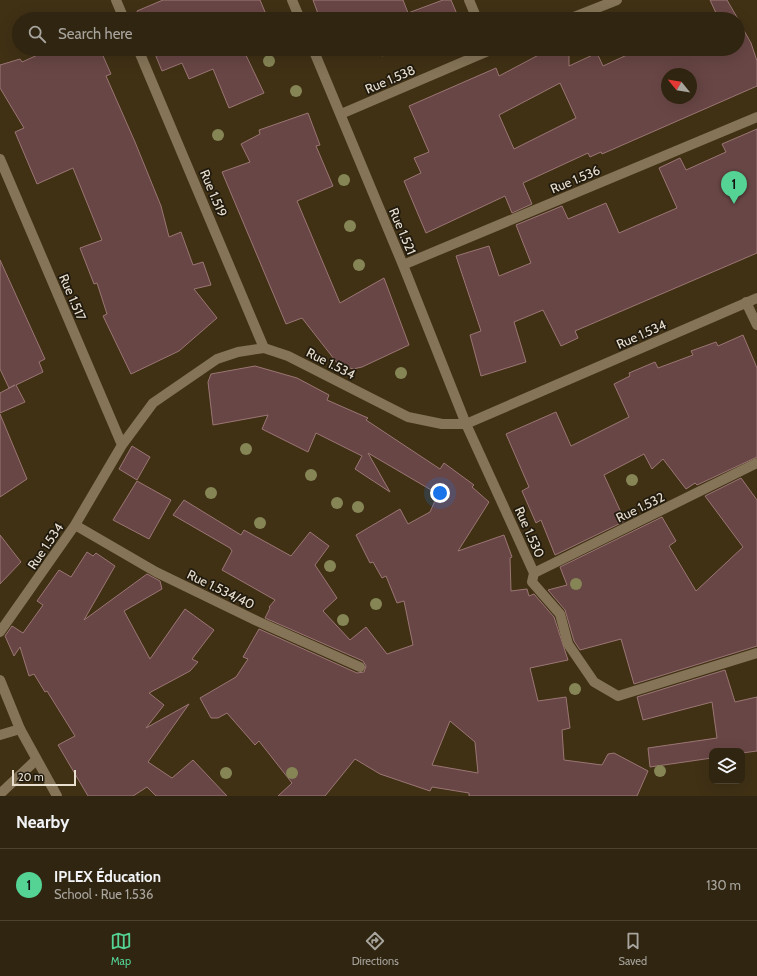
<!DOCTYPE html>
<meta charset="utf-8">
<style>
body{margin:0;font-family:Cabin,sans-serif;background:#3c311e;color:#f1f3f6}
.controls{position:absolute;right:12px;bottom:12px;display:grid;overflow:hidden;border-radius:8px;box-shadow:0 4px 16px #0002}
.controls button{width:36px;height:36px;display:grid;place-items:center;padding:0;border:0;border-bottom:1px solid #4b4230;background:#302510;color:#f1f3f6;font:20px sans-serif}
.compass{position:absolute;left:661px;top:68px;width:36px;height:36px;border-radius:50%;background:#302510;box-shadow:0 4px 16px #0002;rotate:300deg}
.scale{position:absolute;left:12px;bottom:10px;width:64px;box-sizing:border-box;padding-left:4px;border:2px solid #e8dfcf;border-top:0;font-size:11px;line-height:14px;white-space:nowrap;color:#e8dfcf;-webkit-text-stroke:3px #211a0e;paint-order:stroke}
.you{position:absolute;left:440px;top:493px;width:14px;height:14px;margin:-10px;border:3px solid #fff;border-radius:50%;background:#1a73e8;box-shadow:0 0 0 6px #1a73e833}
.badge{display:grid;place-items:center;width:26px;height:26px;border-radius:50%;background:#54d395;color:#111;font-size:13px;font-weight:700}
.pin{position:absolute;translate:-50% -33px;filter:drop-shadow(0 1px 2px #0008)}
.pin::after{content:'';position:absolute;top:21px;width:14px;height:12px;background:inherit;clip-path:polygon(0 0,100% 0,50% 100%)}
.list{margin:0;padding:0;list-style:none}
h2{display:flex;justify-content:space-between;align-items:center;height:52px;margin:0;padding:0 16px;font-size:17px}
h2 small{font-size:13px;font-weight:400;color:#a8a59f}
.list li{display:grid;grid-template-columns:26px 1fr auto;gap:12px;align-items:center;box-sizing:border-box;height:72px;padding:0 16px;border-top:1px solid #4b4230}
.list b{display:block;font-size:15px;white-space:nowrap}
.list p{margin:0;font-size:13px;white-space:nowrap;color:#a8a59f}
.list em{font-size:13px;font-style:normal;color:#a8a59f}
.icon{flex:none;width:22px;height:22px;fill:none;stroke:currentColor;stroke-width:2;stroke-linecap:round;stroke-linejoin:round}
.map{position:relative;flex:none;width:757px;height:796px;overflow:hidden}
.search{position:absolute;background:#302510;box-shadow:0 4px 16px #0002;left:12px;right:12px;top:12px;height:44px;display:flex;align-items:center;gap:10px;box-sizing:border-box;padding:0 14px;border-radius:22px;color:#a8a59f;font-size:15px}
.sheet{height:124px;background:#302510}
nav{display:flex;justify-content:space-around;align-items:center;box-sizing:border-box;height:56px;border-top:1px solid #4b4230;background:#302510;font-size:11px;color:#a8a59f}
nav a{display:grid;justify-items:center;gap:2px}
nav .on{color:#54d395}
.map>svg:first-child{display:block}
</style>
<div class="map">
<svg width="757" height="796" viewBox="0 0 757 796">
<rect width="100%" height="100%" fill="#403115"/>
<!-- building -->
<path fill="#684645" stroke="#9b7674" fill-rule="evenodd" d="M 163,0 L 260,0 L 268,19 L 140,19 L 137,11 Z
M 313,0 L 403,0 L 408,13 L 443,0 L 451,0 L 459,19 L 320,19 Z
M 710,0 L 727,0 L 738,19 L 703,19 L 716,13 Z
M 80,14 L 81,19 L 56,19 Z
M 738,20 L 751,43 L 757,61 L 757,86 L 602,154 L 601,152 L 590,157 L 588,153 L 523,183 L 532,204 L 512,213 L 505,196 L 426,233 L 404,181 L 421,173 L 414,158 L 429,152 L 409,106 L 496,68 L 499,76 L 550,49 L 569,49 L 569,66 L 597,53 L 603,66 L 640,49 L 738,49 ZM 667,74 L 691,74 L 691,98 L 667,98 ZM 560,83 L 576,118 L 514,149 L 499,115 Z
M 51,49 L 100,49 L 111,74 L 106,76 L 135,142 L 161,206 L 169,237 L 181,232 L 193,265 L 203,262 L 211,285 L 194,289 L 217,318 L 179,351 L 131,374 L 103,316 L 107,314 L 97,283 L 94,284 L 80,248 L 102,240 L 73,168 L 37,184 L 15,132 L 24,128 L 0,88 L 0,65 L 20,59 L 22,62 Z
M 153,49 L 243,49 L 264,93 L 229,108 L 213,69 L 189,79 L 182,63 L 162,71 Z
M 379,49 L 399,49 L 382,56 Z
M 308,113 L 320,145 L 316,146 L 333,186 L 297,201 L 340,303 L 384,278 L 409,345 L 362,367 L 353,369 L 338,364 L 302,318 L 286,324 L 222,172 L 250,162 L 241,144 L 260,134 L 259,130 Z
M 757,129 L 757,253 L 575,331 L 578,338 L 561,346 L 543,310 L 514,322 L 526,362 L 481,376 L 470,335 L 481,331 L 456,256 L 489,246 L 499,276 L 531,263 L 516,225 L 562,206 L 568,219 L 606,203 L 619,233 L 677,208 L 659,168 L 680,158 L 686,170 L 726,152 L 722,144 Z
M 0,260 L 45,359 L 39,362 L 43,372 L 16,385 L 25,402 L 0,413 L 0,393 L 15,385 L 9,388 L 0,369 Z
M 743,335 L 757,368 L 757,457 L 697,485 L 695,483 L 686,489 L 663,459 L 652,469 L 644,454 L 604,475 L 625,521 L 555,555 L 541,520 L 536,523 L 522,491 L 529,487 L 506,434 L 556,412 L 571,446 L 629,417 L 614,384 L 630,376 L 629,373 L 655,362 L 658,368 L 693,355 L 691,351 L 716,342 L 718,346 Z
M 255,366 L 297,378 L 329,395 L 327,400 L 368,418 L 366,420 L 440,469 L 444,463 L 474,485 L 472,487 L 489,502 L 458,551 L 504,535 L 512,557 L 510,558 L 511,591 L 527,589 L 529,596 L 534,594 L 554,617 L 568,660 L 530,668 L 538,701 L 566,697 L 570,728 L 562,730 L 564,760 L 602,765 L 608,754 L 614,753 L 648,771 L 637,796 L 469,796 L 469,793 L 432,787 L 430,791 L 380,774 L 355,759 L 325,796 L 278,796 L 292,783 L 259,741 L 255,745 L 227,713 L 218,718 L 211,718 L 200,698 L 236,677 L 248,659 L 243,657 L 259,629 L 357,673 L 364,672 L 366,666 L 363,661 L 265,618 L 270,608 L 269,607 L 275,600 L 222,570 L 232,551 L 230,548 L 173,515 L 184,500 L 241,535 L 244,530 L 291,556 L 310,532 L 329,546 L 315,565 L 337,598 L 323,611 L 350,640 L 366,627 L 387,654 L 413,645 L 404,601 L 397,603 L 386,576 L 382,578 L 373,562 L 370,563 L 356,535 L 400,509 L 408,524 L 430,512 L 438,494 L 368,453 L 390,492 L 355,469 L 362,456 L 316,433 L 308,452 L 262,429 L 268,415 L 213,425 L 208,382 L 211,374 ZM 450,721 L 475,742 L 478,773 L 432,765 Z
M 0,414 L 27,479 L 0,497 Z
M 132,446 L 150,457 L 137,480 L 119,469 Z
M 741,478 L 757,500 L 757,646 L 634,684 L 621,639 L 580,650 L 574,641 L 565,610 L 548,590 L 567,585 L 560,567 L 662,517 L 676,541 L 669,546 L 696,591 L 743,547 L 705,496 Z
M 137,481 L 171,500 L 149,539 L 113,520 Z
M 0,535 L 21,562 L 0,584 Z
M 87,552 L 93,556 L 96,553 L 115,566 L 84,620 L 147,574 L 160,581 L 162,589 L 124,611 L 150,659 L 185,609 L 214,630 L 192,659 L 198,662 L 190,671 L 149,693 L 164,705 L 146,728 L 189,704 L 148,762 L 172,778 L 193,760 L 227,796 L 156,796 L 147,787 L 133,796 L 88,796 L 58,745 L 75,736 L 47,691 L 45,692 L 34,674 L 29,676 L 20,647 L 14,656 L 5,636 L 12,626 L 23,633 L 43,605 L 37,601 L 59,570 L 71,577 Z
M 725,670 L 735,702 L 757,697 L 757,751 L 742,753 L 742,751 L 712,751 L 712,758 L 650,767 L 648,748 L 717,738 L 712,702 L 643,720 L 637,697 Z"/>
<g fill="none" stroke-linecap="round" stroke-linejoin="round">
<!-- street -->
<path stroke="#857457" stroke-width="10" d="M 116,0 L 124,19
M 292,0 L 300,19
M 469,0 L 477,19
M 569,19 L 617,0
M 138,49 L 264,348
M 313,49 L 403,265 L 466,424 L 534,573 L 532,582 L 560,614 L 568,644 L 594,682 L 618,696 L 757,653
M 341,114 L 493,49
M 0,159 L 122,445
M 403,265 L 757,117
M 746,302 L 757,325
M 75,525 L 156,572 L 257,621 L 360,667
M 534,573 L 757,463
M 0,632 L 75,525 L 122,445 L 153,403 L 217,359 L 238,352 L 264,348 L 288,356 L 408,417 L 442,424 L 466,424 L 757,298
M 0,735 L 20,729
M 0,794 L 36,760"/>
<!-- secondary -->
<path stroke="#857457" stroke-width="10" d="M 0,680 L 20,729 L 57,796"/>
</g>
<!-- trees -->
<g fill="#858556">
<circle cx="269" cy="61" r="6"/>
<circle cx="296" cy="91" r="6"/>
<circle cx="218" cy="135" r="6"/>
<circle cx="344" cy="180" r="6"/>
<circle cx="350" cy="226" r="6"/>
<circle cx="359" cy="265" r="6"/>
<circle cx="401" cy="373" r="6"/>
<circle cx="246" cy="449" r="6"/>
<circle cx="311" cy="475" r="6"/>
<circle cx="632" cy="480" r="6"/>
<circle cx="211" cy="493" r="6"/>
<circle cx="337" cy="503" r="6"/>
<circle cx="358" cy="507" r="6"/>
<circle cx="260" cy="523" r="6"/>
<circle cx="330" cy="566" r="6"/>
<circle cx="576" cy="584" r="6"/>
<circle cx="376" cy="604" r="6"/>
<circle cx="343" cy="620" r="6"/>
<circle cx="575" cy="689" r="6"/>
<circle cx="660" cy="771" r="6"/>
<circle cx="226" cy="773" r="6"/>
<circle cx="292" cy="773" r="6"/>
</g>
<g text-anchor="middle" dominant-baseline="central" stroke-width="3.5" stroke-linejoin="round" paint-order="stroke">
<!-- street labels -->
<g font-size="13" fill="#e8dfcf" stroke="#211a0e">
<text transform="translate(390 79) rotate(-23)">Rue 1.538</text>
<text transform="translate(575 179) rotate(-23)">Rue 1.536</text>
<text transform="translate(214 193) rotate(67)">Rue 1.519</text>
<text transform="translate(403 231) rotate(67)">Rue 1.521</text>
<text transform="translate(73 297) rotate(67)">Rue 1.517</text>
<text transform="translate(641 334) rotate(-24)">Rue 1.534</text>
<text transform="translate(331 363) rotate(27)">Rue 1.534</text>
<text transform="translate(640 507) rotate(-26)">Rue 1.532</text>
<text transform="translate(530 532) rotate(66)">Rue 1.530</text>
<text transform="translate(45 546) rotate(-56)">Rue 1.534</text>
<text transform="translate(221 589) rotate(26)">Rue 1.534/40</text>
</g>
</g>
</svg>
<div class="controls">
<button><svg class="icon" aria-label="layers" viewBox="0 0 24 24"><path d="M12 4l9 5-9 5-9-5zM3 14l9 5 9-5"/></svg></button>
</div>
<svg class="compass" viewBox="-18 -18 36 36"><path d="M0-13l5 13h-10z" fill="#e53935"/><path d="M0 13l5-13h-10z" fill="#a8a59f"/></svg>
<div class="scale">20 m</div>
<div class="you"></div>
<div class="pin badge" style="left:734px;top:204px">1</div>
<div class="search"><svg class="icon" aria-label="search" viewBox="0 0 24 24"><circle cx="10" cy="10" r="6"/><path d="M15 15l6 6"/></svg>Search here</div>
</div>
<section class="sheet">
<h2>Nearby<small></small></h2>
<ul class="list">
<li><span class="badge">1</span><div><b>IPLEX Éducation</b><p>School · Rue 1.536</p></div><em>130 m</em></li>
</ul>
</section>
<nav>
<a class="on"><svg class="icon" aria-label="map" viewBox="0 0 24 24"><path d="M3 6l6-2 6 2 6-2v14l-6 2-6-2-6 2zM9 4v14M15 6v14"/></svg>Map</a>
<a><svg class="icon" aria-label="directions" viewBox="0 0 24 24"><path d="M12 3l9 9-9 9-9-9zM9 14v-3h6M13 9l2 2-2 2"/></svg>Directions</a>
<a><svg class="icon" aria-label="saved" viewBox="0 0 24 24"><path d="M7 4h10v16l-5-4-5 4z"/></svg>Saved</a>
</nav>
